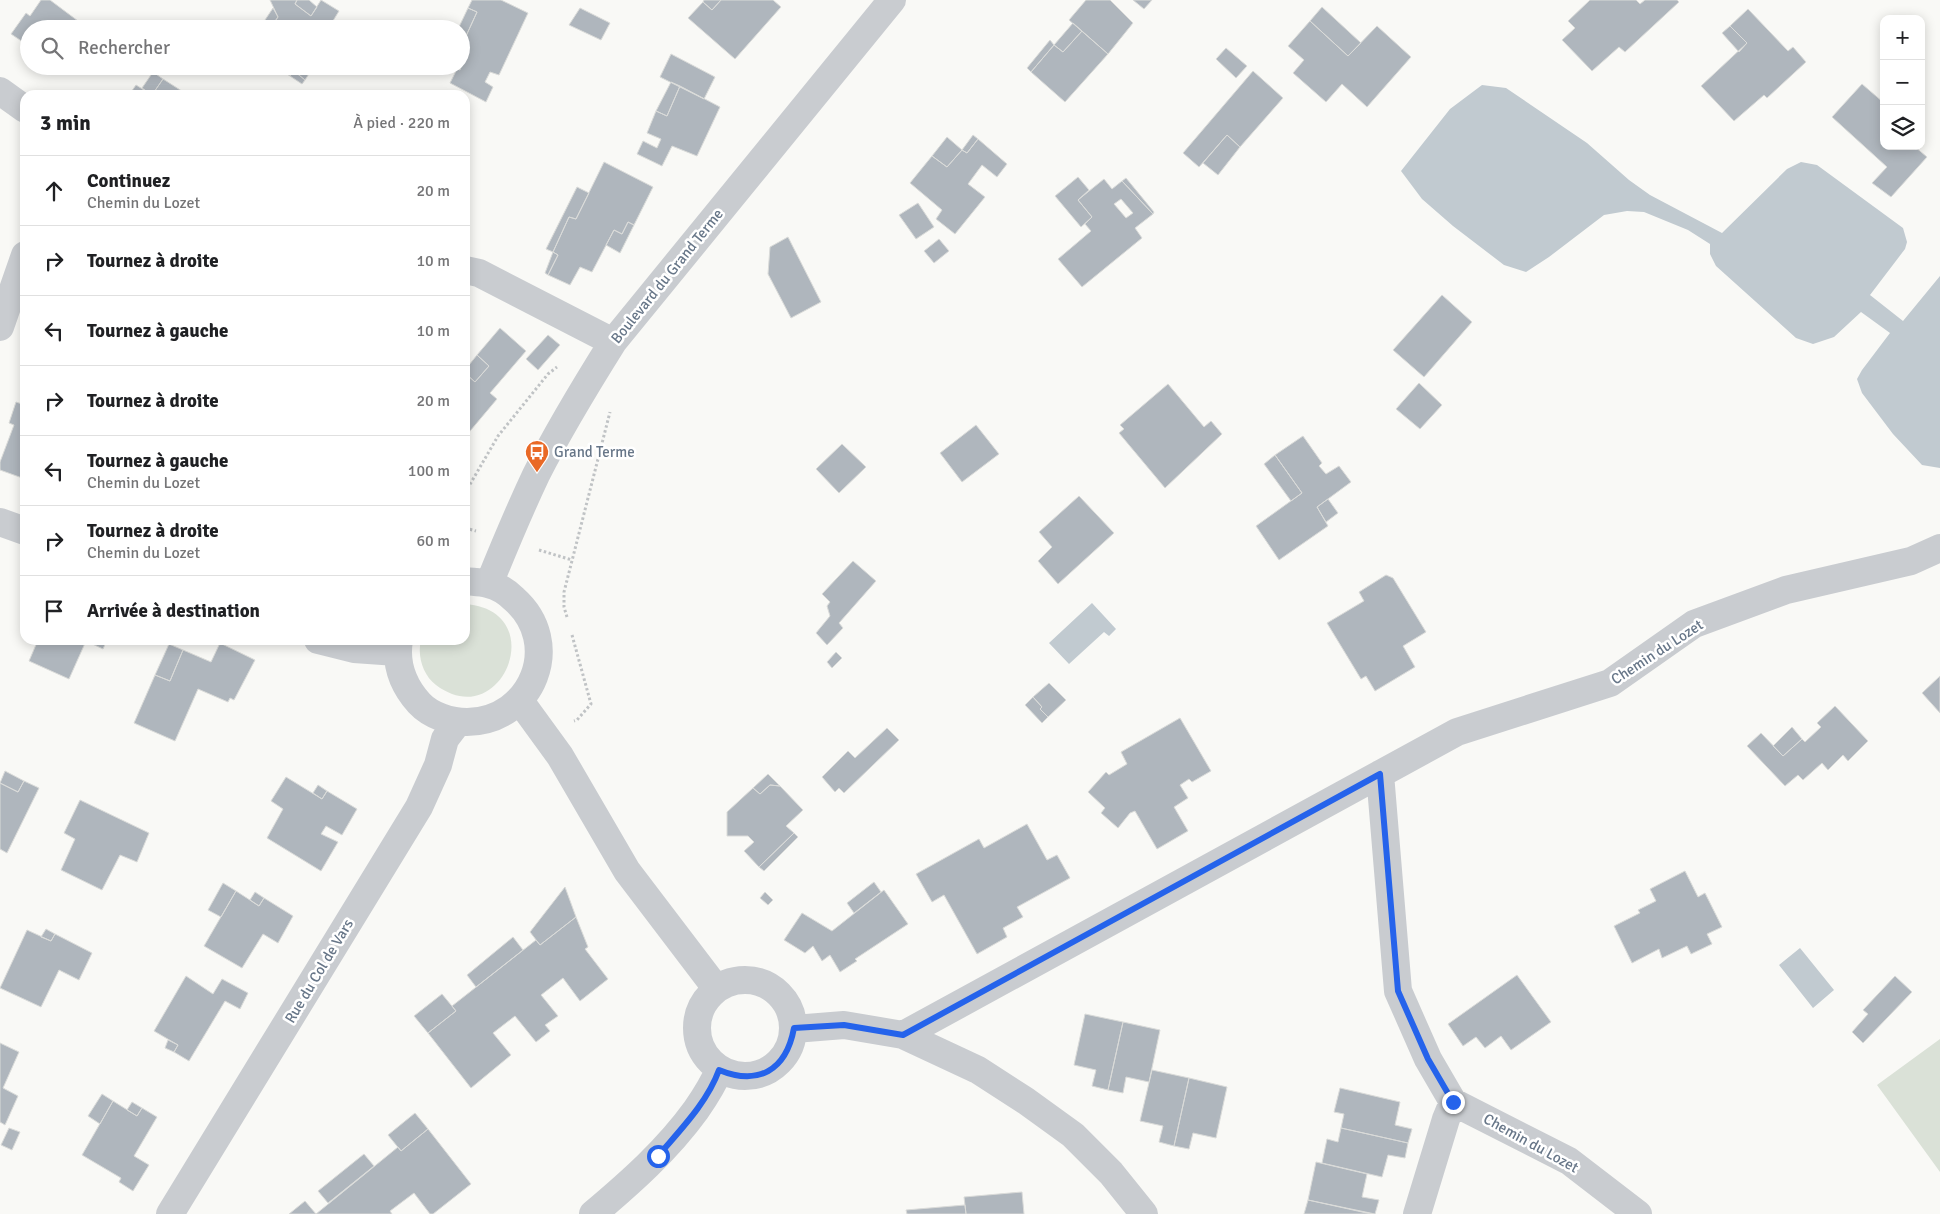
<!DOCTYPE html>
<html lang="fr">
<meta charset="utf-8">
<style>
body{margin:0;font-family:Signika,sans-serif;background:#f6f6f6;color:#202124}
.controls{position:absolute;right:15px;top:15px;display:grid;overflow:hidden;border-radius:10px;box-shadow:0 2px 12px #0003}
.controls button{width:45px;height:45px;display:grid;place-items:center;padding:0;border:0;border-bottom:1px solid #e0e0e0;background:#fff;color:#202124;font:25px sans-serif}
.stop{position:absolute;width:15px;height:15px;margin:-11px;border:4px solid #2563eb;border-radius:50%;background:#fff}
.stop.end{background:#2563eb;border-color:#fff;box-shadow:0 1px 5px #0008}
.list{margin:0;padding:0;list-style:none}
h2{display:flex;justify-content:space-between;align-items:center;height:65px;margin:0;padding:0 20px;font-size:21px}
h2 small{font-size:16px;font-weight:400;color:#757577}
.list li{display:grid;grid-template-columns:32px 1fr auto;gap:15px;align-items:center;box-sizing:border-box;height:70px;padding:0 20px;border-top:1px solid #e0e0e0}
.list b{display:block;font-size:19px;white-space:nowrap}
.list p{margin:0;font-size:16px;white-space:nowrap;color:#757577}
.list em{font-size:16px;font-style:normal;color:#757577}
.icon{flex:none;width:28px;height:28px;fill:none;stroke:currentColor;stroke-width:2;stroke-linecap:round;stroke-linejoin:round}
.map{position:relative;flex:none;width:1940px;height:1214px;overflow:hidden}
.search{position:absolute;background:#fff;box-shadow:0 2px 12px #0003;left:20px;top:20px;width:450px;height:55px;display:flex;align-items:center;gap:12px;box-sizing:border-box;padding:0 18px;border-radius:28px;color:#757577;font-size:19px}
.panel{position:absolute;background:#fff;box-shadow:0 2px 12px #0003;left:20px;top:90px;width:450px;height:555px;border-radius:15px}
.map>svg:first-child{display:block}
</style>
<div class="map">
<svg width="1940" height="1214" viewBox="0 0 1940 1214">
<rect width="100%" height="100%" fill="#f9f9f6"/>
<!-- green -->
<path fill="#dae1d7" d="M 465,604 C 552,610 502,735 436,685 C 423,675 417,656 421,640 L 465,640 Z
M 1940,1039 L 1940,1172 L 1877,1085 Z"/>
<!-- water -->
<path fill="#c1cad0" d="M 1482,85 L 1506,88 L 1587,143 L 1629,180 L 1650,195 L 1722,233 L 1787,169 L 1801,162 L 1817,165 L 1903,228 L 1907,242 L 1905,249 L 1870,295 L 1903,321 L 1940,276 L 1940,468 L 1922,465 L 1893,434 L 1862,393 L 1857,379 L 1862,370 L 1890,333 L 1861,312 L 1834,337 L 1813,344 L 1796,338 L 1716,266 L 1710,254 L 1710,244 L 1688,230 L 1644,212 L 1627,211 L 1604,215 L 1549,257 L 1526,272 L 1504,265 L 1453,226 L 1422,199 L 1401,171 L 1450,109 Z
M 1092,603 L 1116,629 L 1109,636 L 1104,632 L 1069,664 L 1049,643 Z
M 1800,948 L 1834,990 L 1813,1008 L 1779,965 Z"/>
<!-- building -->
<path fill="#afb6bd" stroke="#dadbd9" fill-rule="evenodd" d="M 41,0 L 50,0 L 78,21 L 73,29 L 29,29 L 29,46 L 11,34 L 26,13 L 30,16 Z
M 270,0 L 297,0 L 295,4 L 311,16 L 321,0 L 339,11 L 328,29 L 259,29 L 263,23 L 271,27 L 278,17 Z
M 297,0 L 309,0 L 317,7 L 311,16 L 295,4 Z
M 472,0 L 501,0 L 528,13 L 499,75 L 490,72 L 485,82 L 493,87 L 486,102 L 450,83 L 457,69 L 460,70 L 464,59 L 461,58 L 461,47 L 477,12 L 468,8 Z
M 704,0 L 721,0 L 712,10 L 703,2 Z
M 721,0 L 773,0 L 781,7 L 735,59 L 688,18 L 703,2 L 712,10 Z
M 1086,0 L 1110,0 L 1133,23 L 1108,54 L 1069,20 Z
M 1133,0 L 1152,0 L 1144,9 Z
M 1590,0 L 1636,0 L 1640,4 L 1645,0 L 1677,0 L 1679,2 L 1625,52 L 1619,47 L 1592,71 L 1562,40 L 1575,28 L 1568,21 Z
M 1322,7 L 1361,43 L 1348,56 L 1310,21 Z
M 273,8 L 278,17 L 271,27 L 263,23 Z
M 468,8 L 477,12 L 461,47 L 461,29 L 458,29 Z
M 580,8 L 610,23 L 601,40 L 569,25 Z
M 1748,9 L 1788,51 L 1793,47 L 1806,62 L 1767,98 L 1764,95 L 1734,121 L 1701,86 L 1747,43 L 1730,26 Z
M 1310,21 L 1348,56 L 1377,26 L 1411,57 L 1367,107 L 1342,84 L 1326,102 L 1293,73 L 1304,60 L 1288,46 Z
M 1073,23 L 1082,31 L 1063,52 L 1054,45 Z
M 1730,26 L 1747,43 L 1739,52 L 1722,33 Z
M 1082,31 L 1108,54 L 1065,102 L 1031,72 L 1054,45 L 1063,52 Z
M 1050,40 L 1054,45 L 1031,72 L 1027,68 Z
M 1226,48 L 1247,66 L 1236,78 L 1216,59 Z
M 671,54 L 715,77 L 704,99 L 660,77 Z
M 275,66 L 314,66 L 305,80 L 294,71 L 290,76 Z
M 294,71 L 305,80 L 302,84 L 290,76 Z
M 1253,71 L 1283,98 L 1240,147 L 1227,135 L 1199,167 L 1183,153 Z
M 153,72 L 163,79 L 152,95 L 142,88 Z
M 163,79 L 188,95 L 129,95 L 136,85 L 152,95 Z
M 671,82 L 680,86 L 667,116 L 656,111 Z
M 1862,84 L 1884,103 L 1884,146 L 1914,146 L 1927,157 L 1891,197 L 1872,183 L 1887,167 L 1832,117 Z
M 680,86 L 720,107 L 697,156 L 672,146 L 662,166 L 637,154 L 643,141 L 657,148 L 661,139 L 647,133 L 656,111 L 667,116 Z
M 973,135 L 978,139 L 967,153 L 962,150 Z
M 1227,135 L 1240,147 L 1218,175 L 1203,163 Z
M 947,137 L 962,150 L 947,167 L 932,156 Z
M 978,139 L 1007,164 L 997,177 L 982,165 L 968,184 L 985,197 L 955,234 L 936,219 L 942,210 L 910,183 L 932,156 L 947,167 L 962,150 L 967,153 Z
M 604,162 L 653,187 L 634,225 L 628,222 L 622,234 L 614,230 L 592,272 L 580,267 L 570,285 L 548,275 L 558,255 L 553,252 L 569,217 L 576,219 Z
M 1078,177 L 1089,190 L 1078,200 L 1092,217 L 1081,227 L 1055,196 Z
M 1126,178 L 1154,212 L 1153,214 L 1122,181 Z
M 1104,179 L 1112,189 L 1122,181 L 1153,214 L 1135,228 L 1142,238 L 1082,287 L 1058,259 L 1091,231 L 1085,224 L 1092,217 L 1078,200 ZM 1121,199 L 1133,213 L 1126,218 L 1114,204 Z
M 577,187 L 589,193 L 576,219 L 569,217 L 553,252 L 546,249 Z
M 918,203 L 934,227 L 916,239 L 899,215 Z
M 628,222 L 634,225 L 620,253 L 606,245 L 614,230 L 622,234 Z
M 788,237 L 821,302 L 791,318 L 768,274 L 770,247 Z
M 939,239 L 949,251 L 934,263 L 924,251 Z
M 553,252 L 558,255 L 548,275 L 545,273 Z
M 1442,295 L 1472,322 L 1424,377 L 1393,350 Z
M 500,328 L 526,351 L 490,393 L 497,399 L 465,437 L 465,373 L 475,382 L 489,366 L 477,355 Z
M 548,335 L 560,345 L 538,370 L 526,359 Z
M 477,355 L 489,366 L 475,382 L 465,373 L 465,370 Z
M 1419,383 L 1442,405 L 1420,429 L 1396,409 Z
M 1168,384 L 1204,427 L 1211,421 L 1222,434 L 1165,488 L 1119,433 L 1124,429 L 1120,425 Z
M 16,402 L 25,405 L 25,479 L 0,470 L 0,462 L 14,425 L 9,423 Z
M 976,425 L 999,454 L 962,482 L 940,453 Z
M 1303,436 L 1322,463 L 1319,466 L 1326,474 L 1339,466 L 1351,482 L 1317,507 L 1328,526 L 1279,560 L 1256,526 L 1302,493 L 1275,455 Z
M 842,444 L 866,467 L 839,493 L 816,469 Z
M 1275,455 L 1302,493 L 1291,501 L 1264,464 Z
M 1079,496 L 1114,533 L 1058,584 L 1038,561 L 1052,547 L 1039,532 Z
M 1328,499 L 1338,513 L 1326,522 L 1317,507 Z
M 853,561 L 876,581 L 839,623 L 843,628 L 827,645 L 816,633 L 830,616 L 827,606 L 830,602 L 822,594 Z
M 1386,575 L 1393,578 L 1426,632 L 1403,646 L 1415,667 L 1375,691 L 1366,676 L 1361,679 L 1327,623 L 1364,601 L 1359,592 Z
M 38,640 L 107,640 L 103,649 L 86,641 L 69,679 L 29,661 Z
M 220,643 L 255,660 L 234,700 L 230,698 L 228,702 L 198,689 L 175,741 L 134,723 L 155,675 L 170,681 L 183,650 L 211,662 Z
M 169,644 L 183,650 L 170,681 L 155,675 Z
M 836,652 L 842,658 L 832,668 L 827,662 Z
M 1940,676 L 1940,713 L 1922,693 Z
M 1049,683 L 1066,700 L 1048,717 L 1040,709 L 1042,707 L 1033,697 Z
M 1033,697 L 1042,707 L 1040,709 L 1048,717 L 1042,723 L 1025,705 Z
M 1835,706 L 1868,741 L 1848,761 L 1843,755 L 1828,770 L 1822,763 L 1803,780 L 1798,775 L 1785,786 L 1747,746 L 1761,733 L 1783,756 L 1802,739 L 1805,742 L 1821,727 L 1817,723 Z
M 1180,718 L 1211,771 L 1192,782 L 1189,779 L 1180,785 L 1188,798 L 1174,807 L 1188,831 L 1157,849 L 1135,811 L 1130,813 L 1118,828 L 1101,813 L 1105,808 L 1088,792 L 1106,772 L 1109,775 L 1127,764 L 1121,752 Z
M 1792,727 L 1802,739 L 1783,756 L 1773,746 Z
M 887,728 L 899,740 L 844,793 L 839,788 L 835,792 L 822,777 L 848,751 L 855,758 Z
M 5,771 L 24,781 L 18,792 L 0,783 Z
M 768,774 L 780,786 L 770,785 L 760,794 L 753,788 Z
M 286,777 L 322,799 L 327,791 L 357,809 L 342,835 L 326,826 L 321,834 L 338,842 L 321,871 L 267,838 L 283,809 L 271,801 Z
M 24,781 L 39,788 L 7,853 L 0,849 L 0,783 L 18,792 Z
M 318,785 L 327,791 L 322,799 L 313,793 Z
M 770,785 L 780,786 L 803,810 L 786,826 L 794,833 L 759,867 L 744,851 L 754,842 L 748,836 L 727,836 L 727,812 L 753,788 L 760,794 Z
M 80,800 L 149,833 L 137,862 L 120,855 L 102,890 L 61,870 L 75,839 L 64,833 Z
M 1027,824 L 1047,860 L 1057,855 L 1070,878 L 1017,907 L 1023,917 L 1003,928 L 1007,937 L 977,954 L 944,895 L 932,902 L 916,874 L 979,839 L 984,848 Z
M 794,833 L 798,837 L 764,871 L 759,867 Z
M 1685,871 L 1698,897 L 1705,893 L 1722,927 L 1707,934 L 1712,944 L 1691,954 L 1687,946 L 1662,958 L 1659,949 L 1632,963 L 1614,926 L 1640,913 L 1638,910 L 1656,901 L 1650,889 Z
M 874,882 L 881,892 L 854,913 L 847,903 Z
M 223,883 L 236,891 L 221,917 L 208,910 Z
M 565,887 L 576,917 L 540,945 L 530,932 Z
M 884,890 L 908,924 L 855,959 L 857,961 L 840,972 L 830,955 L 822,961 L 813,946 L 805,953 L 784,940 L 802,913 L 832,931 Z
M 236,891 L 259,906 L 264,898 L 293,916 L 278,943 L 263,934 L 242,968 L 204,946 Z
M 255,892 L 264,898 L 259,906 L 250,900 Z
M 765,892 L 773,900 L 768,905 L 760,898 Z
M 576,917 L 588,947 L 585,949 L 608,979 L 580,1001 L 563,978 L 541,995 L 558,1016 L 545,1025 L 550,1031 L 536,1042 L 515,1016 L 493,1033 L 511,1055 L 471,1088 L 428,1033 L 456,1011 L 452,1006 L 536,940 L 540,945 Z
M 46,929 L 55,934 L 51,941 L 41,937 Z
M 27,930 L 51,941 L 55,934 L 92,953 L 79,980 L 59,970 L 41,1007 L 0,988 Z
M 513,937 L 523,950 L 476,987 L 467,975 Z
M 1517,975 L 1551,1022 L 1511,1050 L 1501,1036 L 1485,1048 L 1476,1037 L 1463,1046 L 1448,1024 Z
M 186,976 L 213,994 L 222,979 L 248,993 L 240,1009 L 225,1001 L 189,1061 L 174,1052 L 178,1045 L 154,1031 Z
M 1895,976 L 1912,992 L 1863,1043 L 1852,1032 L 1868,1014 L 1863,1010 Z
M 442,994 L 456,1011 L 428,1033 L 414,1016 Z
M 1085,1014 L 1123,1022 L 1108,1090 L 1092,1086 L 1096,1070 L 1074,1065 Z
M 1123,1022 L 1160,1030 L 1149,1082 L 1126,1077 L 1123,1093 L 1108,1090 Z
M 168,1040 L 178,1045 L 174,1052 L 165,1048 Z
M 0,1043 L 19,1052 L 3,1088 L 18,1096 L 5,1125 L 0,1122 Z
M 1152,1070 L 1189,1078 L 1174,1146 L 1159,1142 L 1163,1126 L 1140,1121 Z
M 1189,1078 L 1227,1087 L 1216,1138 L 1193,1133 L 1189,1149 L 1174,1146 Z
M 1340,1088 L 1400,1102 L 1395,1125 L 1412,1129 L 1408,1143 L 1341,1128 L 1344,1114 L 1334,1112 Z
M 102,1094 L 113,1101 L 100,1124 L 88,1116 Z
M 113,1101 L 137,1116 L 142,1108 L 157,1117 L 134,1156 L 149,1165 L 133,1191 L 119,1182 L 121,1178 L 82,1155 Z
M 132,1102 L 142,1108 L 137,1116 L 127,1110 Z
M 415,1113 L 428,1129 L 401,1151 L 388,1135 Z
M 9,1128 L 20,1132 L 12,1150 L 1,1145 Z
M 1341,1128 L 1408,1143 L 1405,1158 L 1388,1155 L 1382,1177 L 1322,1163 L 1327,1139 L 1338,1142 Z
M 428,1129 L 471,1184 L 433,1214 L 430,1214 L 414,1193 L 390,1211 L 392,1214 L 316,1214 L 398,1147 L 401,1151 Z
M 364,1154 L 374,1166 L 328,1203 L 318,1191 Z
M 1316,1162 L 1367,1174 L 1362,1197 L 1379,1200 L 1375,1214 L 1308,1200 Z
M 1022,1192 L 1024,1214 L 966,1214 L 964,1197 Z
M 1308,1200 L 1371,1214 L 1304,1214 Z
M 305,1201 L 316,1214 L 289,1214 Z
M 965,1205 L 966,1214 L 907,1214 L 906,1210 Z"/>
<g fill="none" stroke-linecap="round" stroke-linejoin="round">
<!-- path -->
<path stroke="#c0c3c5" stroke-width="3" stroke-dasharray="2.5 2.5" stroke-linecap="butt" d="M 465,493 L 498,436 L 548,374 L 557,367
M 465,528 L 476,531
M 539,550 L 572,560
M 567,617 L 564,607 L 564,592 L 610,412
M 572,635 L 591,704 L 577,720 L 574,721"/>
<!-- minor -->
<path stroke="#c9ccd0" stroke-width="28" d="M 0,91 L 25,109
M 465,270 L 479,273 L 613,342
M 0,327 L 25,255
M 0,522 L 25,531
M 489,584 C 504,547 519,511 536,475 C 559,429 586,385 613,342 L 892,0
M 318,640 L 354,649 L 397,652
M 399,640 C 395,664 403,685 419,703 C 431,716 451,722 467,722 C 533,721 564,643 514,599 C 507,592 497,586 488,584 C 481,582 472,582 465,581
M 520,701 L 560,756 L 627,871 L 716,988
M 1380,774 L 1398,991 L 1428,1059 L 1453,1102 L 1569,1161 L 1638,1214
M697 1028a48 48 0 1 1 96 0a48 48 0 1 1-96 0Z
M 794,1029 L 844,1025 L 903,1035 L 978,1070 L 1026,1101 L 1073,1135 L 1111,1173 L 1144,1214
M 903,1035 L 1457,732 L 1610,683 L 1694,624 L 1786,590 L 1911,561 L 1940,548
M 170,1214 L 419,807 L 438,765 L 445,739 L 458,722
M 593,1214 C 631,1182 667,1150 696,1110 C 705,1097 713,1085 719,1070
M 1417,1214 L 1446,1119 L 1453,1102"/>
</g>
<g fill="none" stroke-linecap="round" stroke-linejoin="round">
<!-- route -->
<path stroke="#2563eb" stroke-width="6" d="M 658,1156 C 680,1130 707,1103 719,1070 C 758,1086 786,1071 794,1028 L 844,1025 L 903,1035 L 1380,774 L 1398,991 L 1428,1059 L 1453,1102"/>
</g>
<!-- icons -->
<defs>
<g id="bus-pin" transform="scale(1.25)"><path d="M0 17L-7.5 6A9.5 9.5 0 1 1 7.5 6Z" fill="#e96926" stroke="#fff"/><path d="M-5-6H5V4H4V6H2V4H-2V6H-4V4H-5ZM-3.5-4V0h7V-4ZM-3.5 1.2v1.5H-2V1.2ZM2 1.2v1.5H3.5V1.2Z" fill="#fff"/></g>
</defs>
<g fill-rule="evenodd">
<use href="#bus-pin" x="537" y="452"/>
</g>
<g text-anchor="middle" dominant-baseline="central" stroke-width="5" stroke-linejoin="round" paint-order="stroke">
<!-- street labels -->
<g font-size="15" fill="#677688" stroke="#fff">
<text transform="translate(667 276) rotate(-51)">Boulevard du Grand Terme</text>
<text transform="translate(1657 652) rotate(-33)">Chemin du Lozet</text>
<text transform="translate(319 971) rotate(-59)">Rue du Col de Vars</text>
<text transform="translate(1531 1143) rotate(29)">Chemin du Lozet</text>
</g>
<!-- poi labels -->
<g font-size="15" fill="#677688" stroke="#fff" text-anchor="start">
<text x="554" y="452">Grand Terme</text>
</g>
</g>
</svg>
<div class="controls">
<button>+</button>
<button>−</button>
<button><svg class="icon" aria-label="layers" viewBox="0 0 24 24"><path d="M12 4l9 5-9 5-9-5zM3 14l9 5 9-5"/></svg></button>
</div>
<div class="stop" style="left:658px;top:1156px"></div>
<div class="stop end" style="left:1453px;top:1102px"></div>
<div class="search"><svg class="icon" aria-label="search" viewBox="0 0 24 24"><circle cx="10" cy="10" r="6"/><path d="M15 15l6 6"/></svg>Rechercher</div>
<section class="panel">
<h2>3 min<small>À pied · 220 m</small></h2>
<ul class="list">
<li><svg class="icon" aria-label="ahead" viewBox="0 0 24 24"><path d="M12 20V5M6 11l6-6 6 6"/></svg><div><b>Continuez</b><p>Chemin du Lozet</p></div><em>20 m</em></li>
<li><svg class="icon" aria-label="right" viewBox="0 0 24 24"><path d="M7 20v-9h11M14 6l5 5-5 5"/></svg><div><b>Tournez à droite</b></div><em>10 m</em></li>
<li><svg class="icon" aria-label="left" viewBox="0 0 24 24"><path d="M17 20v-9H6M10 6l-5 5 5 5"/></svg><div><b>Tournez à gauche</b></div><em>10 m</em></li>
<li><svg class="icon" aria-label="right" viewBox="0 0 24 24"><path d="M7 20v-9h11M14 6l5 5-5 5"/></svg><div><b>Tournez à droite</b></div><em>20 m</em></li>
<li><svg class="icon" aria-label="left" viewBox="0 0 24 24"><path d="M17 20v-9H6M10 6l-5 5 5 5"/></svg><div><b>Tournez à gauche</b><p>Chemin du Lozet</p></div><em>100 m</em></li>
<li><svg class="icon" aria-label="right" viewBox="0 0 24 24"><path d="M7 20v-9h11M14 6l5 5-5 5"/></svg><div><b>Tournez à droite</b><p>Chemin du Lozet</p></div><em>60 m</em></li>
<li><svg class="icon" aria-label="arrive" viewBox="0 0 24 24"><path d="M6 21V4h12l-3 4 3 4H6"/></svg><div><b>Arrivée à destination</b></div></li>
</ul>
</section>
</div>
